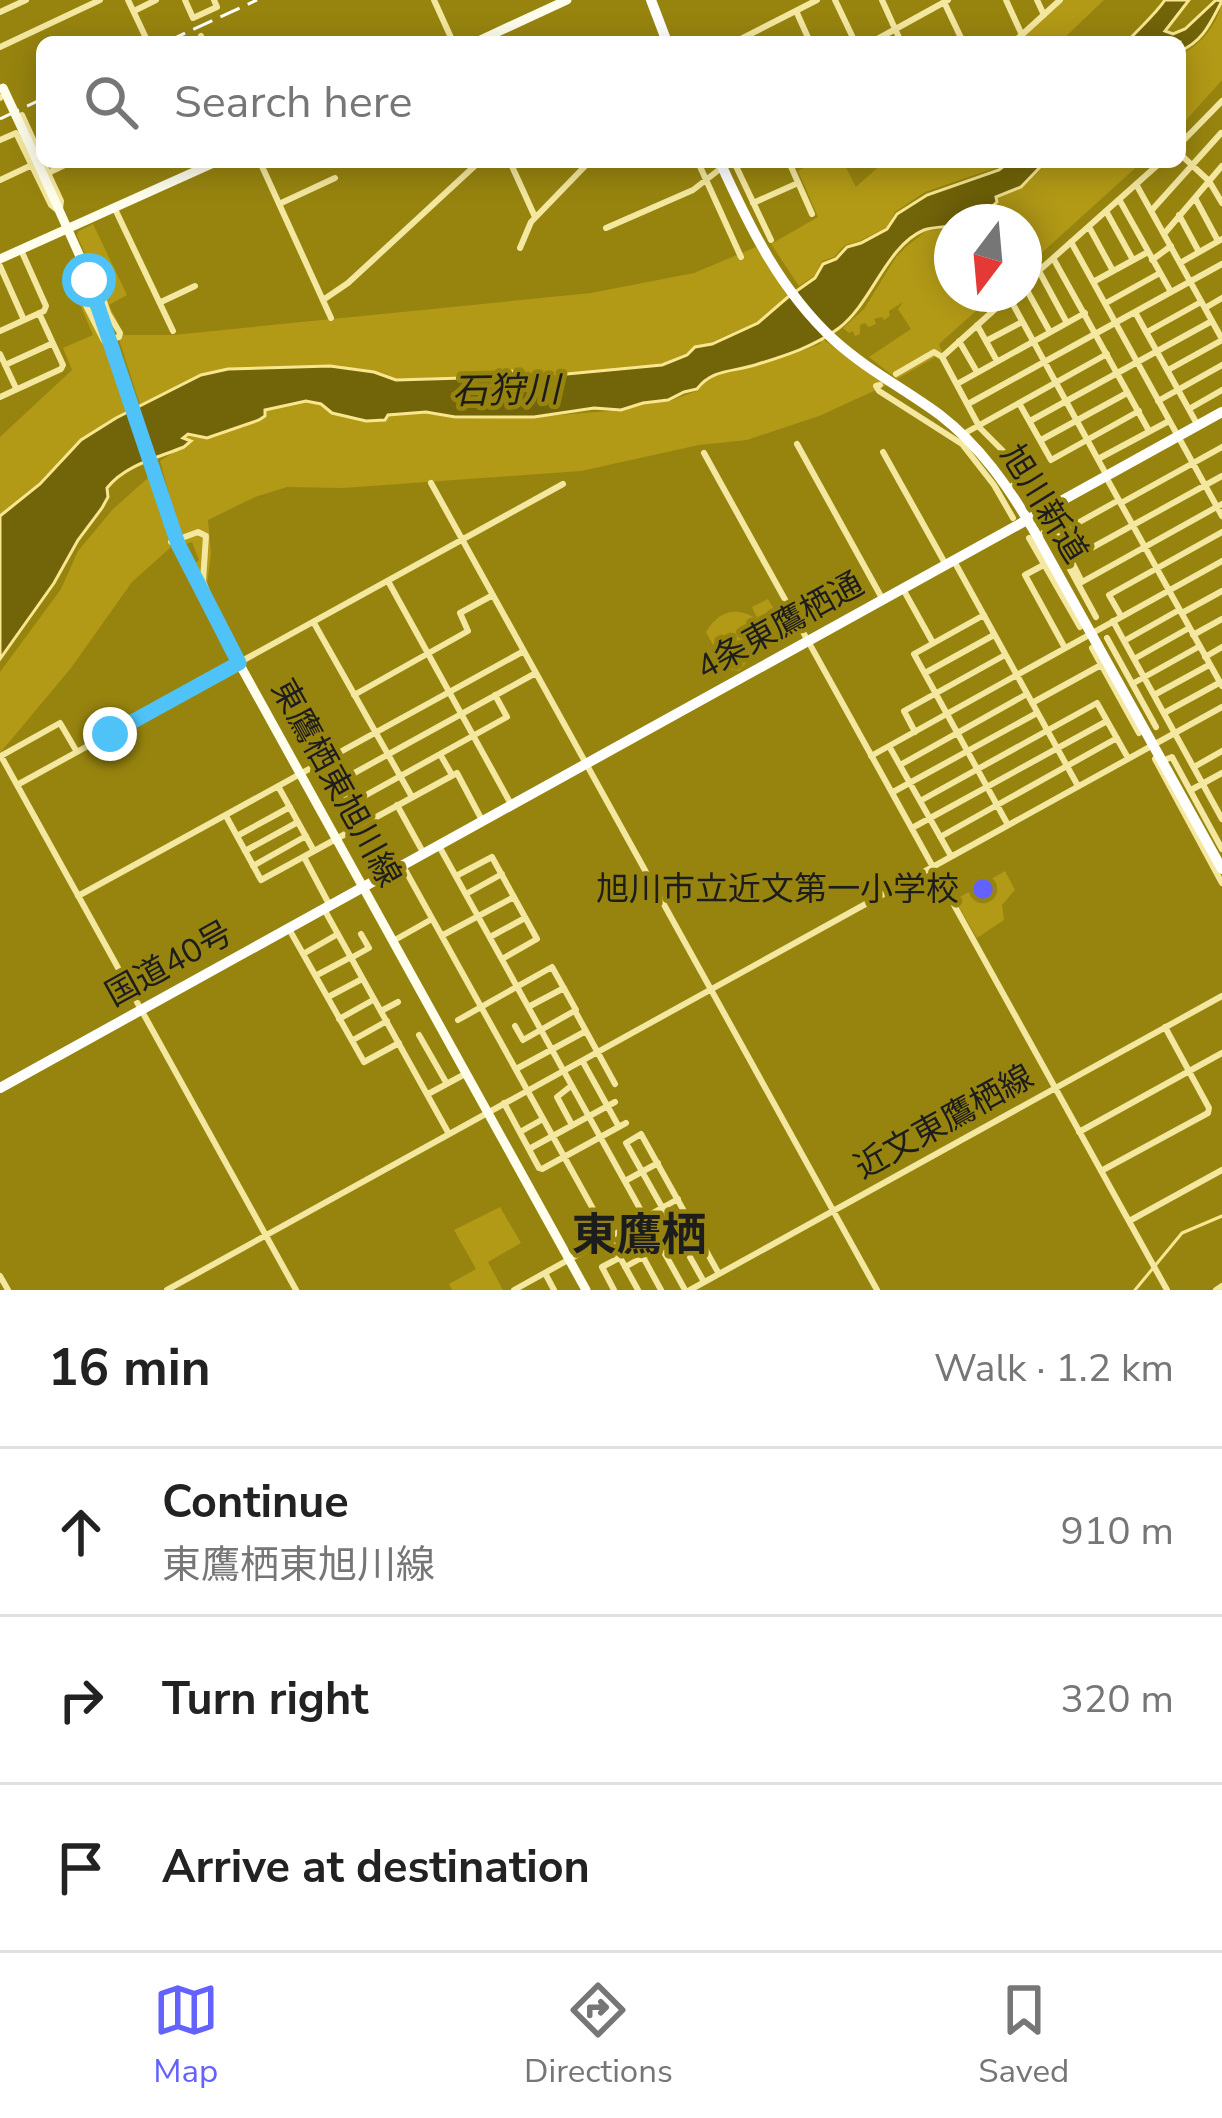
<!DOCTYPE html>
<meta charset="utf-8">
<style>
body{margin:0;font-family:"Nunito Sans","Noto Sans JP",sans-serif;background:#f6f6f6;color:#222}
.compass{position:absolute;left:934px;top:204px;width:108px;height:108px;border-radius:50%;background:#fff;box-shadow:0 6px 30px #0003;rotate:196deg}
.stop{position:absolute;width:36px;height:36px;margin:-27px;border:9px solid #4fc3f7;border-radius:50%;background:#fff}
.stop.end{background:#4fc3f7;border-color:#fff;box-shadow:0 3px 12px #0008}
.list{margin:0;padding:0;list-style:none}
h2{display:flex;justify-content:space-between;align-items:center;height:156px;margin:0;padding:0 48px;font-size:51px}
h2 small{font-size:39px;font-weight:400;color:#767676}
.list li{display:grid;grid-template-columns:78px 1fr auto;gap:36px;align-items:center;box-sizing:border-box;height:168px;padding:0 48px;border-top:3px solid #e0e0e0}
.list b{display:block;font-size:45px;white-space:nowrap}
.list p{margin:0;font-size:39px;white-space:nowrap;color:#767676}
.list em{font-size:39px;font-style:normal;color:#767676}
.icon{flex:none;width:66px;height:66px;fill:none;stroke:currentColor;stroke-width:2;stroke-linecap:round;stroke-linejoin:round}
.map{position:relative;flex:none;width:1222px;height:1290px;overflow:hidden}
.search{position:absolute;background:#fff;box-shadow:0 6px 30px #0003;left:36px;right:36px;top:36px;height:132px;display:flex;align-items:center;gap:30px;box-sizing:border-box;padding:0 42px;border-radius:18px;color:#767676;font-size:45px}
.sheet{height:660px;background:#fff}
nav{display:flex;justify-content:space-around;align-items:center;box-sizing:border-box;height:168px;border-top:3px solid #e0e0e0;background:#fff;font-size:33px;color:#767676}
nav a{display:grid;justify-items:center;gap:6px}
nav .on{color:#6362ff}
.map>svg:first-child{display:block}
</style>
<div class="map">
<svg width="1222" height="1290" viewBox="0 0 1222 1290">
<rect width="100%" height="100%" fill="#97840f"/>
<!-- green -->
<path fill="#b29916" d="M 1060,0 L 1104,0 L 1060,42 L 1014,42 Z
M 1222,4 L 1222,80 L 1180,127 L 1180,55 C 1202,44 1215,27 1222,4 Z
M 816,162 L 843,162 L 856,187 L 884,162 L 1004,162 L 995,168 L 925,192 L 895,212 L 887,227 L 860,241 L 845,245 L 834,257 L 822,261 L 814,276 L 799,286 L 771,244 L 818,217 L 798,171 Z
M 1048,162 L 1142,162 L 1024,269 L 1024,222 L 991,222 L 996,217 L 991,211 L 998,203 L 998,198 L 1023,187 Z
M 93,224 L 127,295 L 109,305 L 124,335 L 173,335 L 591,293 L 694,273 L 756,247 L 788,297 L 760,321 L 654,367 L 535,377 L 516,372 L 498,377 L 396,380 L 374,372 L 201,375 L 140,405 L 99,277 L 91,268 L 77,235 L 79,231 Z
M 952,228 L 952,294 L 995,294 L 939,344 L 942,353 L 897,379 L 869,357 L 911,329 L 898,309 L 903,302 L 889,311 L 890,316 L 884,320 L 882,317 L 874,319 L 876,324 L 869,327 L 865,323 L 860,325 L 860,334 L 855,336 L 853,331 L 849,333 L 843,328 L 864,309 L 896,257 L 907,246 L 926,231 Z
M 88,290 L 131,409 L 81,440 L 40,484 L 0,516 L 0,437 L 72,370 L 63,348 L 93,335 L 76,295 Z
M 823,339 L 887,385 L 819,416 L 747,440 L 699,445 L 581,471 L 343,488 L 287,487 L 255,497 L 208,520 L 211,554 L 207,586 L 199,580 L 192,566 L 199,560 L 192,542 L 183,545 L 160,461 L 190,442 L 182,437 L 189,434 L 207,438 L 264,417 L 265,410 L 306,401 L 321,404 L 332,413 L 366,421 L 388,415 L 427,412 L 456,419 L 534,417 L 621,410 L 643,403 L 667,402 L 699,390 L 705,378 L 726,370 L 745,369 L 788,356 L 820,344 Z
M 148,478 L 156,493 L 171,547 L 132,582 L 71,668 L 0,753 L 0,672 L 61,589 L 78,551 L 113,509 Z
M 768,599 L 790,637 L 774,646 L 765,631 L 767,638 L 739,671 L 726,669 L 706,632 C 719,610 738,606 758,620 L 752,607 Z
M 1005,871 L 1015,890 L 1002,905 L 1004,920 L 977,938 L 955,900 Z
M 500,1207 L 521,1243 L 488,1262 L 503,1290 L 452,1290 L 449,1284 L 476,1269 L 454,1230 Z"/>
<!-- water -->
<path fill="#726409" stroke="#f8e690" stroke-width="3" d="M 1165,0 L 1189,0 L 1165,31 L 1173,34 L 1185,29 L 1216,0 L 1222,1 C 1211,21 1204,41 1180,51 L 1180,42 L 1127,42 C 1140,27 1154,16 1165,0 Z
M 1009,162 L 1045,162 L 1021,187 L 996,197 L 997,202 L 975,222 L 952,222 L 952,226 C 943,227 932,227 924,230 C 886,246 872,303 839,328 C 814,347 784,356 755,365 C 733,372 712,369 697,389 L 684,392 L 668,400 L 643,403 L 621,410 L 594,408 L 534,417 L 455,417 L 426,412 L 388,415 L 385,420 L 366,421 L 332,413 L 321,404 L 306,401 L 265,410 L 265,416 L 259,420 L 207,438 L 188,434 L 183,438 L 191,441 L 184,447 C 157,458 125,465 107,488 L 108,497 L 102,508 L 78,540 L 54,583 L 0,659 L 0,516 L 40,484 L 81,440 L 116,418 L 201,375 L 228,369 L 330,366 L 374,372 L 396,380 L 498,377 L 512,371 L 535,377 L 662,365 L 687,355 L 695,347 L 712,344 L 758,323 L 788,297 L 815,278 L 823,264 L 836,259 L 847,247 L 861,243 L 887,229 L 897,214 L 927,195 L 999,170 Z"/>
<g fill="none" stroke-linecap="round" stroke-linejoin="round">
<!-- stream -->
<path stroke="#f8e690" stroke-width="3" d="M 1135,1290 L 1182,1233 L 1222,1216"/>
<!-- minor -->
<path stroke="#f4e79f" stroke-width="6" d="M 128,0 L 146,38
M 185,0 L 193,18 L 217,7 L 214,0
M 434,0 L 453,42
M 835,0 L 855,42
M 882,0 L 901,42
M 1006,0 L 1022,35
M 1037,0 L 1044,15
M 944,2 L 963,42
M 134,11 L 156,0
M 0,12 L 26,0
M 797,13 L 810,42
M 201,36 L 204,42
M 735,42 L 817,0
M 872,42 L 948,0
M 1014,42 L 1060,0
M 0,47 L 100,0
M 0,97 L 0,98
M 22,115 L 42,159
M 0,140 L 16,133 L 51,205 L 56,209
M 1180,144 L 1222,101
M 1180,154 L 1209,181 L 1222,203
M 43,162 L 61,201 L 60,209
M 260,162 L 331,318
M 510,162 L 535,217
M 698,162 L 741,257
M 734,162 L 771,240
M 789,162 L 812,214
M 48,173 L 71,162
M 0,180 L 32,165
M 1136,184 L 1222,339
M 1195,198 L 1218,241
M 1120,201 L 1171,292
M 753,203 L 798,183
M 279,204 L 335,178
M 115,209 L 173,331
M 1106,211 L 1133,260
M 1151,211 L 1221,133
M 1179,215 L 1199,252
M 1089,227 L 1113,271
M 606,228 L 693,190 L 729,162
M 1164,234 L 1222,166
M 1071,242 L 1222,516
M 520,248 L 531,222 L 589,162
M 1053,258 L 1149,431
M 1152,260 L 1171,246
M 1180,263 L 1222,239
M 0,266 L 24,320
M 1039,271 L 1067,323
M 89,280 L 97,280 L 108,313 L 120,333 L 119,337 L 104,341 L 82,298 L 91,291
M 1093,282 L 1148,252
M 1024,284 L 1161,162
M 1024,285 L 1050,332
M 1009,297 L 1107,476
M 323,300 L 348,283 L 479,162
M 161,302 L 195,286
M 1106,303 L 1160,273
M 1205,308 L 1222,298
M 1135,312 L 1197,424
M 977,325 L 997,361
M 0,331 L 44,311 L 46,306 L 21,250
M 1147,332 L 1201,302
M 959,341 L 977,372
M 986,341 L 1022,322
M 0,354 L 15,386
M 942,357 L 980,428 L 1010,458 L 1040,504
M 5,365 L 51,344
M 1168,370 L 1222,340
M 896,374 L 934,352 L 942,357 L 1012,294
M 957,384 L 1085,313
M 880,385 L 876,386 L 879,391 L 962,444 L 994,485 L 1013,518
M 0,397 L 61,369 L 63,365 L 39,313
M 1158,401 L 1222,365
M 1019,403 L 1051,460 L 1139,411
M 968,404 L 1222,264
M 1189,409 L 1222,390
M 1030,421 L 1212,321
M 967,432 L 1107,354
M 1041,440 L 1127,393
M 797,444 L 883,600
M 883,452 L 946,565
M 704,453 L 1167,1290
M 1098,459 L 1169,421
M 1106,477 L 1222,686
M 431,483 L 877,1290
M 1013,485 L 1025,478
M 1119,500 L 1058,534 L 1082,582 L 1222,504
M 1121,503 L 1222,447
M 1043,533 L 1052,536 L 1096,617
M 1029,538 L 1080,627
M 171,542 L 198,532 L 206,536 L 203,581 L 211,601 L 210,606
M 954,561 L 1078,786
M 1051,561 L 1025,575 L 1065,648
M 1066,562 L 1222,476
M 388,581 L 512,806
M 903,589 L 933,643
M 1182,613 L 1222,591
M 984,615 L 914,654 L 1008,825
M 1121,616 L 1109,595 L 1222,532
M 1113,621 L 1222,819
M 314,623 L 412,797
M 1193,635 L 1222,619
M 1107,638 L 1156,727
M 1124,641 L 1179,610
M 1092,648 L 1139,733 L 1144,730
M 1205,657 L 1222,647
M 1134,659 L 1189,628
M 925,673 L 994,635
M 1132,684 L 1200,646
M 354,695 L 468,631 L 460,613 L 493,595
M 1154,695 L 1209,665
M 1032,703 L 1101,665
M 1164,713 L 1219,683
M 915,732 L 904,711 L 1005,655
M 889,746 L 951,856
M 77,752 L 60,723 L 1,756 L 296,1290
M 440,754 L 452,775
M 871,756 L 1222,561
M 1155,759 L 1222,883
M 1167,759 L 1172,757 L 1222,849
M 326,760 L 362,825
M 900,765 L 1027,694
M 1194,767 L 1222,751
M 338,782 L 534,674
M 17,785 L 563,484
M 278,786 L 314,851
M 1191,790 L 1222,773
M 893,792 L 1037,713
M 920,801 L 1097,703 L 1128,758
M 350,804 L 507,717 L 495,695
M 397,805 L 424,854
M 226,816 L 261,880 L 457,773 L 483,822
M 912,828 L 1107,721
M 237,836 L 290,807
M 940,837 L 1117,738
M 439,846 L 685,1290
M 245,851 L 298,822
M 304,857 L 330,906
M 253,866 L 306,836
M 403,866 L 638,1290
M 456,876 L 492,857 L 537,939 L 502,959
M 466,894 L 502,874
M 78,896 L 524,651
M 324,909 L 449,1134
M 289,929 L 364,1062 L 399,1043
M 443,935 L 514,897
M 490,937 L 525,918
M 393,941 L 432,919
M 303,954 L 338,934
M 351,958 L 369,948 L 361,934
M 317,975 L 351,957
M 328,997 L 362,979
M 530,1006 L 564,988
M 381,1011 L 398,1002
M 575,1011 L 615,1084
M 339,1019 L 373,1000
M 458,1020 L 552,967 L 576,1010 L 523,1040 L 515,1026
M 419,1035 L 447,1084
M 353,1040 L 387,1021
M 583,1062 L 619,1127
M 516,1069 L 586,1031
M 571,1086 L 557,1097 L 572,1125
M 428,1094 L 467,1073
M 504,1103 L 539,1168 L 542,1169 L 626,1123
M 520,1132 L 543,1119
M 1079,1132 L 1222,1053
M 529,1149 L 615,1102
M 1101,1171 L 1208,1113 L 1209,1108 L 1165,1027
M 625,1181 L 658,1163
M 1131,1220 L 1222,1170
M 643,1257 L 661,1290
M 625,1267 L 661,1247
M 545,1273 L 554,1290
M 0,1276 L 8,1290
M 704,1282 L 626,1143 L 641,1134 L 719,1274
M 167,1290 L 1222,707
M 514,1290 L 678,1199
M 614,1290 L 602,1267 L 619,1258
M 690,1290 L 1222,996
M 1216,1290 L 1222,1286"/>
<!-- major -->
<path stroke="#fffdec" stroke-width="9" d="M 476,42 L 567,0
M 27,139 L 82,261 L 109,337
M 0,259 L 216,162
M 112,345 L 175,535
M 178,545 L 209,609 L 586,1290"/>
<!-- highway -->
<path stroke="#fff" stroke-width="10" d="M 651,0 L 667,42
M 720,162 C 750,228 780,290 834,340 C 867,370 905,389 940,415 C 980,446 1008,486 1033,529 L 1222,869
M 0,1088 L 1222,412"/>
<!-- rail -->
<path stroke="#fff" stroke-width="3" stroke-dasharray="21 9" stroke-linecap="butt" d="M 166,42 L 257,0
M 0,119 L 42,99"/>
<!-- major-bridge -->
<path stroke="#fffdec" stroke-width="9" d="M 3,88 L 27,139
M 109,337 L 112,345
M 175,535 L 178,545"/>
</g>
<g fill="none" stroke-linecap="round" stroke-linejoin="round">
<!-- route -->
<path stroke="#4fc3f7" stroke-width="15" d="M 89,280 L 178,544 L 239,663 L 110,734"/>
</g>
<!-- markers -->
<circle fill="#6362ff" stroke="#97840f" stroke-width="4.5" cx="983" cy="889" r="12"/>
<g text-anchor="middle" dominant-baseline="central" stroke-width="9" stroke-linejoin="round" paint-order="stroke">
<!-- street labels -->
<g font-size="33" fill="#1d1d1d" stroke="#97840f">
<text transform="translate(1044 504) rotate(58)">旭川新道</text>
<text transform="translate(780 626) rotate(-29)">4条東鷹栖通</text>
<text transform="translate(336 783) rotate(61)">東鷹栖東旭川線</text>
<text transform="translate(169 964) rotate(-29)">国道40号</text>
<text transform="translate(944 1122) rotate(-29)">近文東鷹栖線</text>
</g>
<!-- poi labels -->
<g font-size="33" fill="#1d1d1d" stroke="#97840f" text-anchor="end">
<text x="959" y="889">旭川市立近文第一小学校</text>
</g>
<!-- water labels -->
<g font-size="36" font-style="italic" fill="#1d1c19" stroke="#97840f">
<text transform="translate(506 391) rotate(-1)">石狩川</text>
</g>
<!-- district labels -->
<g font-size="45" font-weight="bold" fill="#1d1d1d" stroke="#97840f">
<text x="639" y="1235">東鷹栖</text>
</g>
</g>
</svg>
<svg class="compass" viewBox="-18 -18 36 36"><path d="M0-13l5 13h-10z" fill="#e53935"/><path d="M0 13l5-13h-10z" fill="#767676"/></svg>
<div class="stop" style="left:89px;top:280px"></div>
<div class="stop end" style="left:110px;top:734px"></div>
<div class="search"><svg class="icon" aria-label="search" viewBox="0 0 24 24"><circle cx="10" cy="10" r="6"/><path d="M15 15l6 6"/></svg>Search here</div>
</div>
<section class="sheet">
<h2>16 min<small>Walk · 1.2 km</small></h2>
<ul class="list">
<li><svg class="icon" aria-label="ahead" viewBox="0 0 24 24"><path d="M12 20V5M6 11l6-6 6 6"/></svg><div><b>Continue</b><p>東鷹栖東旭川線</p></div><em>910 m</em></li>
<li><svg class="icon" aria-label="right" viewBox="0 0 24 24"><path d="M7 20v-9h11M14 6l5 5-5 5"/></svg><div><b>Turn right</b></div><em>320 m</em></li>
<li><svg class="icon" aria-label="arrive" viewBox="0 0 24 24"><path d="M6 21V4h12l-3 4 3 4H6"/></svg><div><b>Arrive at destination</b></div></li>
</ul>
</section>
<nav>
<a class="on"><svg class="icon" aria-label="map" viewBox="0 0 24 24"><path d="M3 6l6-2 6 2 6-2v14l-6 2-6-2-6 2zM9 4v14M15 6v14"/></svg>Map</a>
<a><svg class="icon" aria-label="directions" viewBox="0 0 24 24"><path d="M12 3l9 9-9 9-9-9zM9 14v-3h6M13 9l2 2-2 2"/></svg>Directions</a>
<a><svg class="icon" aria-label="saved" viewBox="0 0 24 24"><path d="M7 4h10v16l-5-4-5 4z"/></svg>Saved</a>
</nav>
